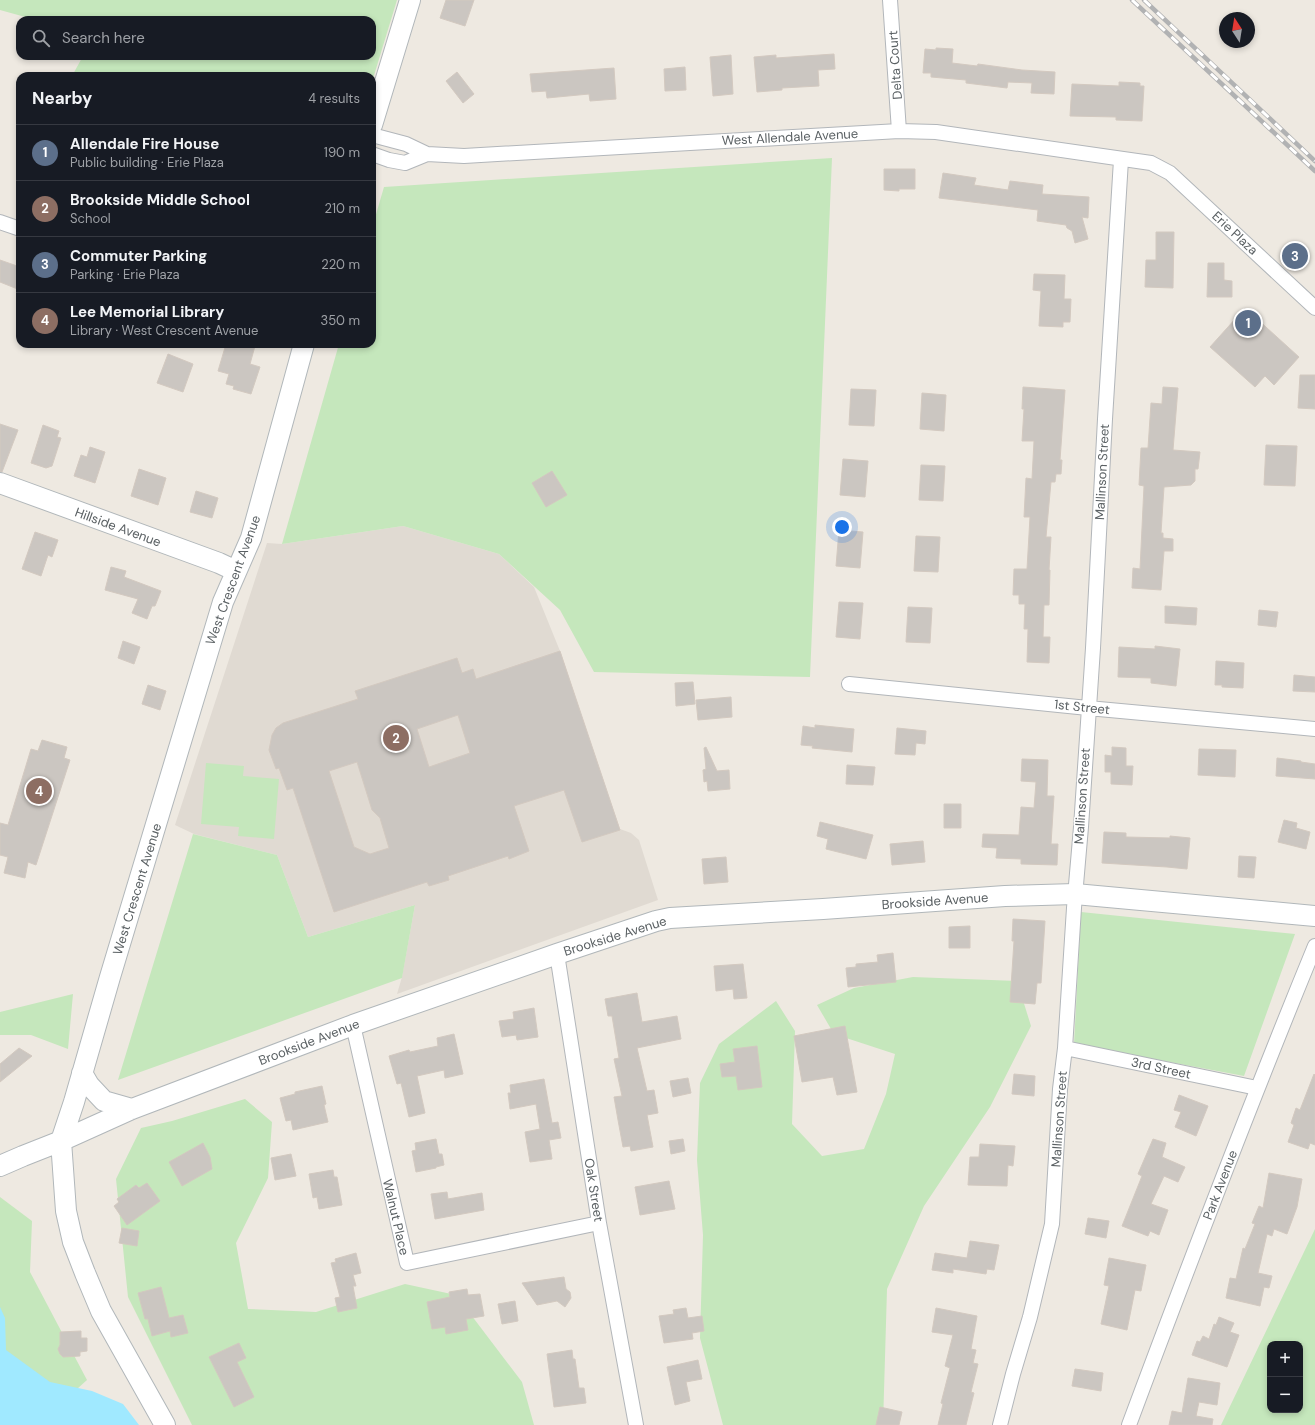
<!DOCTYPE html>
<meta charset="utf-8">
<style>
body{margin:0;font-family:"DM Sans",sans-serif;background:#242831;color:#f1f3f6}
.controls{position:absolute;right:12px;bottom:12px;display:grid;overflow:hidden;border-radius:8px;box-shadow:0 2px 6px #0003}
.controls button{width:36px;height:36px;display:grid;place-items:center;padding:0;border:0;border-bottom:1px solid #363941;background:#171b24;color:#f1f3f6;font:20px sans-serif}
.compass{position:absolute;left:1219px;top:12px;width:36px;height:36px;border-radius:50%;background:#171b24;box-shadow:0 2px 6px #0003;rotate:348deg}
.you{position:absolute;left:842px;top:527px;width:14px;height:14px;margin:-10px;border:3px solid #fff;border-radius:50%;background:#1a73e8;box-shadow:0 0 0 6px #1a73e833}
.badge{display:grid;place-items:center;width:26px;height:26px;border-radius:50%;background:#f1253e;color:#fff;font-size:13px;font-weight:700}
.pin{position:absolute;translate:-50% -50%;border:2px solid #fff;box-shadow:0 1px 4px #0006}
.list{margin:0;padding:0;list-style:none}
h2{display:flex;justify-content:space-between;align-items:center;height:52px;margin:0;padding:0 16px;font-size:17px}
h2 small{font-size:13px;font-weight:400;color:#9ea1a6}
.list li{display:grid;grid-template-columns:26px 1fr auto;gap:12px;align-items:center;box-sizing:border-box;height:56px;padding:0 16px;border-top:1px solid #363941}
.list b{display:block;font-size:15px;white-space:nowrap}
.list p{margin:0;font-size:13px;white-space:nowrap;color:#9ea1a6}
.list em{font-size:13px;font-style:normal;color:#9ea1a6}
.icon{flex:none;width:22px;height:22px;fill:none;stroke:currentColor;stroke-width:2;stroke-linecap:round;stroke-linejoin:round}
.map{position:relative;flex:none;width:1315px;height:1425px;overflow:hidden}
.search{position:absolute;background:#171b24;box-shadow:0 2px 6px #0003;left:16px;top:16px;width:360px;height:44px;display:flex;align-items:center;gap:10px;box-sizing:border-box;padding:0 14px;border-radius:12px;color:#9ea1a6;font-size:15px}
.panel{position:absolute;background:#171b24;box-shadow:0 2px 6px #0003;left:16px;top:72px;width:360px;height:276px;border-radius:12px}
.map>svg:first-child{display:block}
</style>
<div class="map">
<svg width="1315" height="1425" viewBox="0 0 1315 1425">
<rect width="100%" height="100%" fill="#eee9e1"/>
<!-- education -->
<path fill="#e0dad2" d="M 403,526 L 499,554 L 534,587 L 560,651 L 620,829 L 631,833 L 639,840 L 658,900 L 397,994 L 402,977 L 415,905 L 308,937 L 277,855 L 194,834 L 175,825 L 267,543 L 282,544 Z"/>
<!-- green -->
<path fill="#c5e7bc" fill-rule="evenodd" d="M 0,0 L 397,0 L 372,82 L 372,76 L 72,76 L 83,56 L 372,56 L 372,20 L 36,20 L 0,10 Z
M 832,158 L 810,677 L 594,672 L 560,610 L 499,554 L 403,526 L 282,544 L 339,344 L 372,344 L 372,228 L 384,187 Z
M 206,763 L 244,766 L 243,776 L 279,779 L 274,839 L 238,836 L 239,827 L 201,824 Z
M 193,834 L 277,855 L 308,937 L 415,905 L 402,978 L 118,1080 Z
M 1081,912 L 1295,934 L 1244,1076 L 1074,1044 Z
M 913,977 L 1017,981 L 1031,1026 L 990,1107 L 924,1206 L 887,1289 L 883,1425 L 723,1425 L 700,1338 L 703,1235 L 697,1160 L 700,1083 L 719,1044 L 776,1001 L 795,1031 L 792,1124 L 822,1156 L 864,1149 L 886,1094 L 895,1054 L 834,1034 L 817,1005 L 854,988 Z
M 73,994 L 68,1049 L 31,1035 L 0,1035 L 0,1012 Z
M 245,1099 L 272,1122 L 268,1178 L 236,1243 L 248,1309 L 316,1312 L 405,1284 L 456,1295 L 522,1382 L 534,1425 L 192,1425 L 128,1297 L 116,1179 L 141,1128 L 172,1121 Z
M 0,1197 L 32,1221 L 30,1272 L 87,1380 L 37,1425 L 0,1425 Z
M 1315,1229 L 1315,1425 L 1221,1425 ZM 1270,1344 L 1300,1344 L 1300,1410 L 1270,1410 Z"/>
<!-- water -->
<path fill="#a0e9ff" d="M 0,1307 L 5,1318 L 6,1350 L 50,1382 L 92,1391 L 123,1404 L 139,1425 L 0,1425 Z"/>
<!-- building -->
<path fill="#cbc6c1" stroke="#d3c9c0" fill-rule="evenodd" d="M 446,0 L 474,0 L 465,26 L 440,18 Z
M 936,48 L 953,49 L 952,63 L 977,66 L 978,64 L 1022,70 L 1055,72 L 1054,94 L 1031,93 L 1032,83 L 1008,82 L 1007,88 L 966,83 L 966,80 L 931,77 L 931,73 L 923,73 L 925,49 L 936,50 Z
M 834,54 L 835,69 L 818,70 L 819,86 L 782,88 L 782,90 L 757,92 L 754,57 L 776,55 L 776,58 Z
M 731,55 L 733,94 L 713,96 L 710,57 Z
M 685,67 L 686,90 L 665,91 L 664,69 Z
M 614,68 L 616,99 L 590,101 L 589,94 L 547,98 L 546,91 L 532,92 L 530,74 Z
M 457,72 L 474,94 L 463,103 L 446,81 Z
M 1119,82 L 1140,83 L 1140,86 L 1144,86 L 1142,121 L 1116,120 L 1116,117 L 1070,116 L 1072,84 L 1119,86 Z
M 884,169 L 915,169 L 915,189 L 899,189 L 899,191 L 884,190 Z
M 943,173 L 976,178 L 974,185 L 1008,190 L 1010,181 L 1043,185 L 1042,194 L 1089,197 L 1088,218 L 1082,217 L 1088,239 L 1075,243 L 1072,231 L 1067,228 L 1066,225 L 1037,221 L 1038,210 L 939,198 Z
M 1156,232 L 1174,232 L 1173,288 L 1145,287 L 1146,260 L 1156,260 Z
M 0,260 L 20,267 L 20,290 L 0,282 Z
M 1208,263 L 1224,263 L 1224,280 L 1232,281 L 1232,297 L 1207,297 Z
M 1034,274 L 1065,275 L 1064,299 L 1071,299 L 1070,322 L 1063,322 L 1063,327 L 1039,326 L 1041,291 L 1033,290 Z
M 1245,308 L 1299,357 L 1274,385 L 1265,376 L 1255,387 L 1210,347 Z
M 226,344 L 246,344 L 255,346 L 250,364 L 260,367 L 251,394 L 233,389 L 234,386 L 226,384 L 229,374 L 218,371 Z
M 168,354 L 193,364 L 183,392 L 157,383 Z
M 1300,375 L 1315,375 L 1315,409 L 1298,408 Z
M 1023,387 L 1065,390 L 1060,460 L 1062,460 L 1061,474 L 1056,474 L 1055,482 L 1051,482 L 1046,537 L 1051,537 L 1049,570 L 1050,570 L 1049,605 L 1044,605 L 1043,637 L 1050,637 L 1049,663 L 1027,662 L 1028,629 L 1024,629 L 1025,604 L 1019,604 L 1019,595 L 1013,595 L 1014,569 L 1027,569 L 1030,517 L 1024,517 L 1026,478 L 1032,479 L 1034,441 L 1022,441 L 1024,409 L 1022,409 Z
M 1163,387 L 1178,388 L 1173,450 L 1200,452 L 1198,469 L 1195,469 L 1195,481 L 1191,485 L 1164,487 L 1161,533 L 1163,533 L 1163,538 L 1173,539 L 1173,551 L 1164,551 L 1161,590 L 1132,588 L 1133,568 L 1140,569 L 1144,486 L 1139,485 L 1141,448 L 1148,448 L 1151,403 L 1162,404 Z
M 851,389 L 876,390 L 874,426 L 849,425 Z
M 922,393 L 946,395 L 944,431 L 920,429 Z
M 0,424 L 18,430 L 2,472 L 0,472 Z
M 43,425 L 59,431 L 57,437 L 61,438 L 52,466 L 46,468 L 31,463 Z
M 1266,445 L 1297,446 L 1295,486 L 1264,485 Z
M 90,447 L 105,452 L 95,483 L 74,476 L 81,455 L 87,457 Z
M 843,459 L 868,461 L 865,497 L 840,495 Z
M 921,465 L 945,466 L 943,501 L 919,500 Z
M 139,469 L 166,478 L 158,505 L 131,496 Z
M 552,471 L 567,495 L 546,507 L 532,483 Z
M 196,491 L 218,498 L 212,518 L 190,512 Z
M 839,530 L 863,532 L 860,568 L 836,566 Z
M 35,532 L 58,540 L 52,557 L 48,555 L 41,576 L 22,569 Z
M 916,536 L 940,537 L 938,572 L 914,571 Z
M 111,567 L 126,571 L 124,577 L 161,591 L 155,606 L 152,606 L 147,619 L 132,613 L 138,599 L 105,590 Z
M 839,602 L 863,603 L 860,639 L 836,637 Z
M 1165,606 L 1197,608 L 1196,625 L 1165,623 Z
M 908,607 L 932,608 L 930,643 L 906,642 Z
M 1259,610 L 1278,612 L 1276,627 L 1258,625 Z
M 123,641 L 140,647 L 134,664 L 118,658 Z
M 1155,646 L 1180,649 L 1176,686 L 1151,683 L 1151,678 L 1118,677 L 1119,647 L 1155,649 Z
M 560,651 L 620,830 L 582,842 L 564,790 L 514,806 L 529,851 L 509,859 L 508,856 L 448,876 L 449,880 L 429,886 L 427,882 L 334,912 L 293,788 L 287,790 L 279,768 L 276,769 L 269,750 L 272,735 L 276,728 L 283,723 L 358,699 L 355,691 L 457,658 L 462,673 L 473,669 L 476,679 ZM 458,715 L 470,753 L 429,767 L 417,729 ZM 357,762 L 372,810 L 380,818 L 389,848 L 370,854 L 354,847 L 329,771 Z
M 1216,661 L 1244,663 L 1243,688 L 1222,687 L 1222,685 L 1215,685 Z
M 1294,675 L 1315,677 L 1315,692 L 1293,691 Z
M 693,682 L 695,704 L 676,706 L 675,683 Z
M 148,685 L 166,691 L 160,710 L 142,704 Z
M 731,697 L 732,717 L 698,720 L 696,700 Z
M 815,725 L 854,729 L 852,752 L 812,748 L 813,746 L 801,745 L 803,726 L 815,728 Z
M 897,728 L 926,731 L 925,744 L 916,743 L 915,755 L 895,754 Z
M 42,740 L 67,747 L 64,758 L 70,760 L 36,865 L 28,862 L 25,878 L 4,873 L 8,857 L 0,855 L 0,823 L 8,825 L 31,749 L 38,751 Z
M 706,747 L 717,771 L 729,770 L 730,789 L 708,791 L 707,781 L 704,782 L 703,770 L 706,769 L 704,748 Z
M 1112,747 L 1126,748 L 1126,766 L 1133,766 L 1132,785 L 1111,784 L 1111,772 L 1105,772 L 1105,755 L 1112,756 Z
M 1199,749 L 1236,750 L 1235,777 L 1198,775 Z
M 1277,758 L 1301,761 L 1301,762 L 1315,764 L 1315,779 L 1276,776 Z
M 1022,759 L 1048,760 L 1047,796 L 1054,796 L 1051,844 L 1058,844 L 1057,865 L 1021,864 L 1021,859 L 996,858 L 997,848 L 982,847 L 983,834 L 1019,835 L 1021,807 L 1034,808 L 1036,782 L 1021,781 Z
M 847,765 L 875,767 L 873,785 L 846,784 Z
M 944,804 L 961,804 L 961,828 L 944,828 Z
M 1284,820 L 1297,823 L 1296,828 L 1310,832 L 1306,849 L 1278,842 Z
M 820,822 L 873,835 L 866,859 L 826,849 L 828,839 L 817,836 Z
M 1104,832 L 1126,833 L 1126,837 L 1170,838 L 1170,836 L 1190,838 L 1187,869 L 1167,867 L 1102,863 Z
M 923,841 L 925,862 L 892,865 L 890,844 Z
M 1239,856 L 1256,857 L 1254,878 L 1238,877 Z
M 726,857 L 728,882 L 704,884 L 702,859 Z
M 1013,919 L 1045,921 L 1041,983 L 1037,983 L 1035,1004 L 1010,1002 L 1014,941 L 1012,941 Z
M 970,926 L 970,948 L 949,948 L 949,927 Z
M 893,953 L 896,982 L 848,987 L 846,968 L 856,967 L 856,964 L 878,962 L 877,955 Z
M 743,964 L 747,998 L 734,999 L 733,989 L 716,991 L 714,966 Z
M 637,993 L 642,1022 L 677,1016 L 681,1039 L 637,1048 L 647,1091 L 654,1090 L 658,1113 L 647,1115 L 653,1147 L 631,1151 L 630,1146 L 623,1147 L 618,1120 L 614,1097 L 622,1096 L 614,1059 L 619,1058 L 612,1016 L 608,1016 L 605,999 Z
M 534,1008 L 538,1037 L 517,1040 L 516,1035 L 502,1037 L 499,1021 L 514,1019 L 513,1012 Z
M 845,1026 L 857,1092 L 837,1095 L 833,1077 L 802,1082 L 794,1036 Z
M 454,1034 L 463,1074 L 445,1078 L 444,1070 L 417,1076 L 425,1113 L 409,1117 L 401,1083 L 397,1084 L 389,1056 L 409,1050 L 410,1052 L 438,1046 L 437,1038 Z
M 757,1046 L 762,1087 L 738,1090 L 736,1076 L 722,1077 L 720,1064 L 735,1062 L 733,1049 Z
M 19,1048 L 32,1056 L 0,1082 L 0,1064 Z
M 1014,1074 L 1035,1076 L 1034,1096 L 1012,1094 Z
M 1314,1074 L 1315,1075 L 1315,1145 L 1310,1143 L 1308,1149 L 1288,1142 L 1294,1125 L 1291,1123 L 1296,1108 L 1300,1110 Z
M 688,1078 L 691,1093 L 673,1097 L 670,1081 Z
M 544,1079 L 552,1123 L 558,1122 L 561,1138 L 549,1140 L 552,1159 L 530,1162 L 525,1132 L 540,1129 L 536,1104 L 510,1109 L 508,1093 L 511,1093 L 510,1085 Z
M 322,1086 L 326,1104 L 324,1105 L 328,1122 L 293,1130 L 291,1120 L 286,1121 L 280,1098 L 295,1094 L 295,1092 Z
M 1179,1095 L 1208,1106 L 1196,1136 L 1175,1127 L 1181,1112 L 1174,1110 Z
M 436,1139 L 439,1154 L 442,1154 L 444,1165 L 436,1167 L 436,1168 L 416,1172 L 412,1151 L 416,1150 L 415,1143 Z
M 683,1139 L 685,1151 L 671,1154 L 669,1141 Z
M 1153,1139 L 1166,1143 L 1162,1157 L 1185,1167 L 1178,1182 L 1164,1176 L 1151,1204 L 1168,1210 L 1159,1235 L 1150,1231 L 1148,1236 L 1122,1226 L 1142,1176 L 1138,1174 Z
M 203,1143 L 210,1157 L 212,1169 L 182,1186 L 169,1162 Z
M 980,1144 L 1015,1146 L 1013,1166 L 1008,1165 L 1007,1186 L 968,1185 L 970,1157 L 979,1157 Z
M 291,1154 L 296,1176 L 275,1180 L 271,1158 Z
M 333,1170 L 334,1177 L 337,1177 L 342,1205 L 319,1209 L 317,1197 L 313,1198 L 309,1174 Z
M 1269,1173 L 1302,1179 L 1297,1207 L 1287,1234 L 1274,1229 L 1272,1236 L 1267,1234 L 1258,1273 L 1272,1276 L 1269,1288 L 1264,1287 L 1260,1306 L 1226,1298 L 1230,1278 L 1236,1279 L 1243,1248 L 1245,1249 L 1255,1224 L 1252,1223 L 1259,1206 L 1263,1208 Z
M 669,1181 L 675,1209 L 640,1215 L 635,1187 Z
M 147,1183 L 160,1201 L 127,1225 L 114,1206 L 119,1202 L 117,1199 L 136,1185 L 139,1188 Z
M 447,1192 L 448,1199 L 482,1193 L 484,1210 L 435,1219 L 431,1194 Z
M 1088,1218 L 1109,1221 L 1106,1238 L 1085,1234 Z
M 122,1228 L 139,1231 L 137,1246 L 119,1243 Z
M 970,1241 L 999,1245 L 994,1270 L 987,1269 L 986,1274 L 953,1269 L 953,1273 L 932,1270 L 935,1253 L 967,1258 Z
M 356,1253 L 361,1273 L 353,1275 L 356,1286 L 353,1286 L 357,1308 L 338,1312 L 335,1298 L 340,1297 L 331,1263 L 336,1262 L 335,1259 Z
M 1109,1258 L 1146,1265 L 1141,1291 L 1135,1290 L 1127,1330 L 1101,1324 L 1109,1286 L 1104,1285 Z
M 564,1277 L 566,1289 L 570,1292 L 571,1298 L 565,1307 L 557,1301 L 537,1305 L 522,1283 Z
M 161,1287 L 169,1318 L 183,1315 L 188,1333 L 171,1337 L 170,1331 L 152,1336 L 148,1319 L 145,1319 L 138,1293 Z
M 467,1289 L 468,1295 L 480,1294 L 484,1316 L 466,1319 L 468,1330 L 446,1334 L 445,1327 L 432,1329 L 427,1302 L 450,1297 L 449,1292 Z
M 515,1301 L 518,1321 L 502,1324 L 498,1304 Z
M 686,1308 L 688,1318 L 702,1316 L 704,1331 L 692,1333 L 693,1339 L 664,1343 L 659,1316 L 674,1314 L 673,1310 Z
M 936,1308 L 977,1316 L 971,1349 L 976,1350 L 973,1363 L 978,1364 L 971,1392 L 974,1393 L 966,1425 L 938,1425 L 943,1404 L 941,1403 L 950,1368 L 945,1366 L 953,1335 L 932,1332 Z
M 1219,1317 L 1234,1323 L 1230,1332 L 1239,1335 L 1227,1367 L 1192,1355 L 1197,1341 L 1200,1342 L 1203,1336 L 1209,1339 L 1214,1324 L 1216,1325 Z
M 81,1331 L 81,1338 L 87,1338 L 87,1351 L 80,1352 L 80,1356 L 63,1357 L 60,1354 L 58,1349 L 60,1345 L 60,1332 Z
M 239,1343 L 246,1358 L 237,1362 L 254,1397 L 234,1407 L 209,1357 Z
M 572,1350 L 573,1359 L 575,1359 L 579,1388 L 584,1388 L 586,1403 L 554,1407 L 547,1354 Z
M 698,1360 L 702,1379 L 686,1382 L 690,1401 L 675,1405 L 667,1367 Z
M 1075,1369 L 1103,1373 L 1101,1391 L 1072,1386 Z
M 1188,1378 L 1220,1383 L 1217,1405 L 1199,1402 L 1196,1416 L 1213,1419 L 1212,1425 L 1169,1425 L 1172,1411 L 1182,1413 Z
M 880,1407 L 902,1412 L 899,1425 L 876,1425 Z"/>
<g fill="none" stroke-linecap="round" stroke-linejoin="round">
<!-- street casing -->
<g stroke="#b2b6ba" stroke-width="16">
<path id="street" d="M 890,0 L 899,131
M 372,135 L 406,144 L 427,154 L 464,156 L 899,131 L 936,132 L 1151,163 L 1170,173 L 1315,308
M 372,154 L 389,160 L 405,163 L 427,154
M 0,222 L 20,229
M 849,684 L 1088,708 L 1315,729
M 557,954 L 599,1223 L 636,1425
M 353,1025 L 407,1263 L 599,1223
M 1065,1048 L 1257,1088
M 1000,1425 L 1013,1374 L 1030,1317 L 1052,1224 L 1060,1089 L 1065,1048 L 1074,908 L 1081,827 L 1093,648 L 1105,419 L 1121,160
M 1129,1425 C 1189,1264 1250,1104 1315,946"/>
</g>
<!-- secondary casing -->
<g stroke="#b1b7ba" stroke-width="22">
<path id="secondary" d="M 372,125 L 410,0
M 0,483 L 219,563 L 236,571
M 82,1073 L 89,1085 L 104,1101 L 132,1109
M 0,1166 L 23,1156 L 61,1141 L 132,1109 L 353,1025 L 557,954 L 656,921 L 670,918 L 823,909 L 1005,896 L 1075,894 L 1315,916
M 165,1425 L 101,1311 L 85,1273 L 73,1242 L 66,1211 L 61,1141 L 74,1102 L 110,977 L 223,602 L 251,538 L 304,344"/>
</g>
<!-- street -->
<use href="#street" stroke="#fff" stroke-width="14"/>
<!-- secondary -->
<use href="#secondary" stroke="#fff" stroke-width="20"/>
<!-- rail casing -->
<g stroke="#b1b2b3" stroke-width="4.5">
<path id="rail" d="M 1132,0 L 1315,171
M 1144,0 L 1315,161"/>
</g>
<!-- rail -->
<use href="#rail" stroke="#fff" stroke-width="3" stroke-dasharray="9" stroke-linecap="butt"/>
</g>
<g text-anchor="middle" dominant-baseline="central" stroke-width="3" stroke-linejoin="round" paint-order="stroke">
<!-- street labels -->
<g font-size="13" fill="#5a6063" stroke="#fff">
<text transform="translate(895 65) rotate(-94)">Delta Court</text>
<text transform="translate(790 137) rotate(-3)">West Allendale Avenue</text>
<text transform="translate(1235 233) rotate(43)">Erie Plaza</text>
<text transform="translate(1102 472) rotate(-87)">Mallinson Street</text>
<text transform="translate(118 527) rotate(20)">Hillside Avenue</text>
<text transform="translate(233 580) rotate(-70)">West Crescent Avenue</text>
<text transform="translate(1082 707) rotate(6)">1st Street</text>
<text transform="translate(1082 796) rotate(-86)">Mallinson Street</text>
<text transform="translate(137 889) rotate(-73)">West Crescent Avenue</text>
<text transform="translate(935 901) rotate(-4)">Brookside Avenue</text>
<text transform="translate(615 936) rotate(-17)">Brookside Avenue</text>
<text transform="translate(309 1042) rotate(-21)">Brookside Avenue</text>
<text transform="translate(1161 1068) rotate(12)">3rd Street</text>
<text transform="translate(1059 1119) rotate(-86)">Mallinson Street</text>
<text transform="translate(1220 1185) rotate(-69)">Park Avenue</text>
<text transform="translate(594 1190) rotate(81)">Oak Street</text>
<text transform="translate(396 1217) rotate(77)">Walnut Place</text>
</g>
</g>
</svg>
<div class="controls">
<button>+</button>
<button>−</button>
</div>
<svg class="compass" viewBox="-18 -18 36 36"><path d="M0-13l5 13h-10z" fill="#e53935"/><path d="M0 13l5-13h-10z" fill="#9ea1a6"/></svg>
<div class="you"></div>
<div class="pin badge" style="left:1248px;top:323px;background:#5c6f8a">1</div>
<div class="pin badge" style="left:396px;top:738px;background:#8d6e63">2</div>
<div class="pin badge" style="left:1295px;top:256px;background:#5c6f8a">3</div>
<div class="pin badge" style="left:39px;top:791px;background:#8d6e63">4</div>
<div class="search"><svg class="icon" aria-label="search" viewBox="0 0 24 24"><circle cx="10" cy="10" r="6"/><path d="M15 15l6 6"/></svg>Search here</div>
<section class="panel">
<h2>Nearby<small>4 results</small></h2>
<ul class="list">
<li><span class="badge" style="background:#5c6f8a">1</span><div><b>Allendale Fire House</b><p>Public building · Erie Plaza</p></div><em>190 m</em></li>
<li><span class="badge" style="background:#8d6e63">2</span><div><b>Brookside Middle School</b><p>School</p></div><em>210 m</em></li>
<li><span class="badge" style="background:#5c6f8a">3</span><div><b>Commuter Parking</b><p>Parking · Erie Plaza</p></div><em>220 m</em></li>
<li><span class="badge" style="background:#8d6e63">4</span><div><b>Lee Memorial Library</b><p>Library · West Crescent Avenue</p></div><em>350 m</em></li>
</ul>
</section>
</div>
